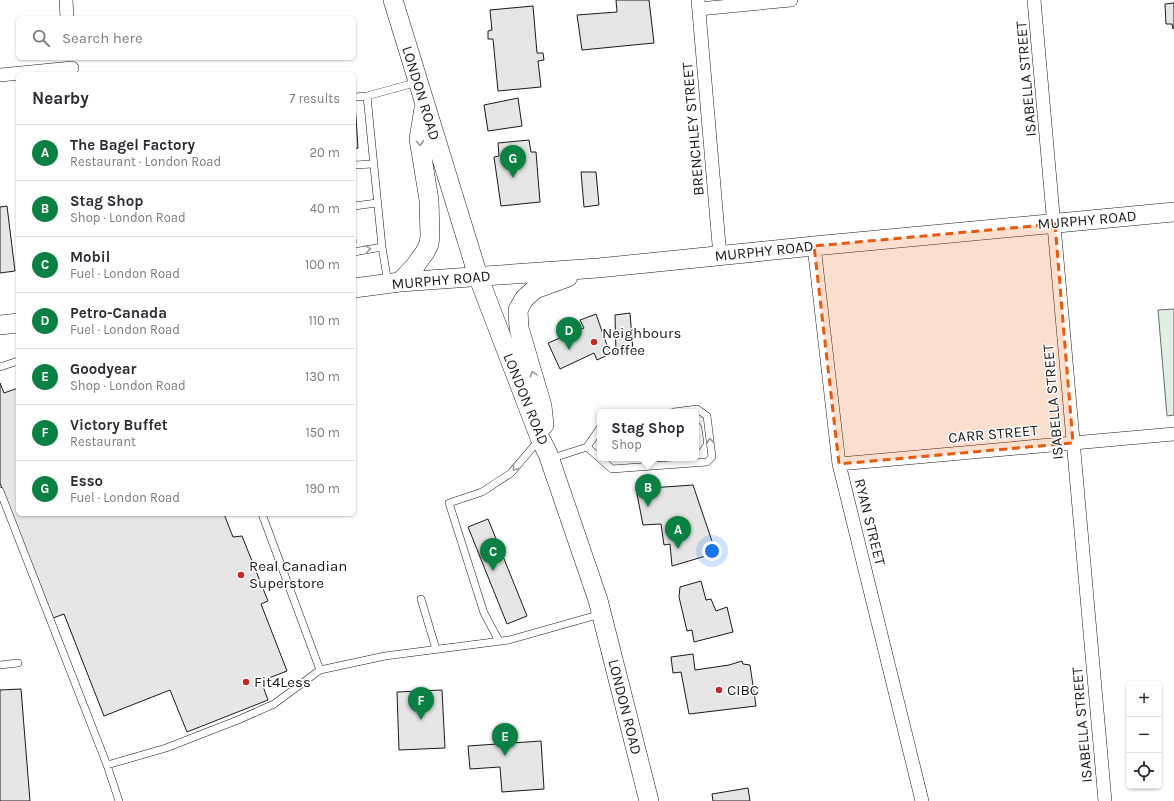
<!DOCTYPE html>
<meta charset="utf-8">
<style>
body{margin:0;font-family:Karla,sans-serif;background:#f2f2f3;color:#2b2b33}
.controls{position:absolute;right:12px;bottom:12px;display:grid;overflow:hidden;border-radius:6px;box-shadow:0 1px 3px #0004}
.controls button{width:36px;height:36px;display:grid;place-items:center;padding:0;border:0;border-bottom:1px solid #e1e1e2;background:#fff;color:#2b2b33;font:20px sans-serif}
.you{position:absolute;left:712px;top:551px;width:14px;height:14px;margin:-10px;border:3px solid #fff;border-radius:50%;background:#1a73e8;box-shadow:0 0 0 6px #1a73e833}
.badge{display:grid;place-items:center;width:26px;height:26px;border-radius:50%;background:#0b8043;color:#fff;font-size:13px;font-weight:700}
.pin{position:absolute;translate:-50% -33px;filter:drop-shadow(0 1px 2px #0008)}
.pin::after{content:'';position:absolute;top:21px;width:14px;height:12px;background:inherit;clip-path:polygon(0 0,100% 0,50% 100%)}
.popup{position:absolute;left:597px;top:409px;width:102px;height:52px;box-sizing:border-box;display:grid;place-content:center;border-radius:6px;background:#fff;filter:drop-shadow(0 1px 3px #0005);font-size:13px;white-space:nowrap;color:#7c7c81}
.popup b{font-size:15px;color:#2b2b33}
.popup::after{content:'';position:absolute;left:50%;top:100%;margin-left:-8px;border:8px solid transparent;border-top-color:#fff}
.list{margin:0;padding:0;list-style:none}
h2{display:flex;justify-content:space-between;align-items:center;height:52px;margin:0;padding:0 16px;font-size:17px}
h2 small{font-size:13px;font-weight:400;color:#7c7c81}
.list li{display:grid;grid-template-columns:26px 1fr auto;gap:12px;align-items:center;box-sizing:border-box;height:56px;padding:0 16px;border-top:1px solid #e1e1e2}
.list b{display:block;font-size:15px;white-space:nowrap}
.list p{margin:0;font-size:13px;white-space:nowrap;color:#7c7c81}
.list em{font-size:13px;font-style:normal;color:#7c7c81}
.icon{flex:none;width:22px;height:22px;fill:none;stroke:currentColor;stroke-width:2;stroke-linecap:round;stroke-linejoin:round}
.map{position:relative;flex:none;width:1174px;height:801px;overflow:hidden}
.search{position:absolute;background:#fff;box-shadow:0 1px 3px #0004;left:16px;top:16px;width:340px;height:44px;display:flex;align-items:center;gap:10px;box-sizing:border-box;padding:0 14px;border-radius:6px;color:#7c7c81;font-size:15px}
.panel{position:absolute;background:#fff;box-shadow:0 1px 3px #0004;left:16px;top:72px;width:340px;height:444px;border-radius:6px}
.map>svg:first-child{display:block}
</style>
<div class="map">
<svg width="1174" height="801" viewBox="0 0 1174 801">
<rect width="100%" height="100%" fill="#fff"/>
<!-- green -->
<path fill="#e0efe3" stroke="#6a6a6a" d="M 1174,309 L 1174,415 L 1167,416 L 1158,310 Z"/>
<!-- building -->
<path fill="#e6e6e6" stroke="#1a1a1a" d="M 616,0 L 649,0 L 654,43 L 582,50 L 577,15 L 617,12 Z
M 1174,3 L 1174,28 L 1173,29 L 1172,24 L 1166,24 L 1165,4 Z
M 533,6 L 537,53 L 543,53 L 544,60 L 538,61 L 541,87 L 498,91 L 493,39 L 488,39 L 488,31 L 492,30 L 490,10 Z
M 518,98 L 522,126 L 488,131 L 484,105 Z
M 354,103 L 355,103 L 358,148 L 354,149 Z
M 529,140 L 531,152 L 536,152 L 540,202 L 501,206 L 494,157 L 499,156 L 498,143 Z
M 581,172 L 596,172 L 599,205 L 584,207 Z
M 7,206 L 15,271 L 0,273 L 0,207 Z
M 354,222 L 356,243 L 354,244 Z
M 630,313 L 633,351 L 616,353 L 615,315 Z
M 596,314 L 610,354 L 597,360 L 594,353 L 560,369 L 548,343 L 584,328 L 580,320 Z
M 0,383 L 4,393 L 18,388 L 18,514 L 224,514 L 233,537 L 242,536 L 268,601 L 261,604 L 287,671 L 261,681 L 268,700 L 187,732 L 170,690 L 104,716 L 64,614 L 53,618 L 0,483 Z
M 693,485 L 716,553 L 672,566 L 670,544 L 664,545 L 661,524 L 643,525 L 636,489 Z
M 488,519 L 527,616 L 507,624 L 468,527 Z
M 701,581 L 706,600 L 711,599 L 716,611 L 727,607 L 733,632 L 694,642 L 692,630 L 687,631 L 679,597 L 680,587 Z
M 693,654 L 695,670 L 729,665 L 742,661 L 743,664 L 750,665 L 756,706 L 689,714 L 681,672 L 673,673 L 671,657 Z
M 21,689 L 30,801 L 0,801 L 0,690 Z
M 442,690 L 445,748 L 399,750 L 397,692 Z
M 541,741 L 544,789 L 502,792 L 500,767 L 470,769 L 468,746 Z
M 748,788 L 750,801 L 713,801 L 712,794 Z"/>
<g fill="none" stroke-linecap="round" stroke-linejoin="round">
<!-- lane casing -->
<g stroke="#1a1a1a" stroke-width="8">
<path id="lane" d="M 367,96 L 382,247 L 388,283
M 354,97 L 367,96 L 418,82
M 354,165 L 373,164
M 354,206 L 377,203
M 354,252 L 382,247
M 0,367 L 18,361
M 696,425 L 698,428 L 700,442 L 696,448
M 587,447 L 612,469 L 707,462 L 712,457 L 707,416 L 697,409 L 674,412
M 550,459 L 587,447 L 600,428
M 644,465 L 657,458
M 0,491 L 107,765 L 119,801
M 262,514 L 320,670 L 385,656 L 509,640 L 601,614
M 421,599 L 436,649
M 499,641 L 484,613 L 449,503 L 482,492 L 511,473 L 539,440
M 0,665 L 18,663
M 107,765 L 166,748 L 238,720 L 274,704 L 320,670"/>
</g>
<!-- street casing -->
<g stroke="#1a1a1a" stroke-width="14">
<path id="street" d="M 66,0 L 67,18
M 698,0 L 720,256
M 1034,0 L 1105,801
M 699,9 L 791,0
M 0,75 L 72,68
M 814,246 L 839,464 L 922,801
M 839,464 L 1174,434"/>
</g>
<!-- secondary casing -->
<g stroke="#1a1a1a" stroke-width="20">
<path id="secondary" d="M 393,0 L 478,276 L 540,438 L 548,454 L 598,600 L 649,801
M 400,282 L 415,266 L 425,252 L 429,244 L 430,236 L 429,200 L 419,139 L 424,108
M 354,288 L 400,282 L 598,268 L 814,246 L 1174,212
M 0,325 L 18,323
M 544,425 L 542,406 L 519,328 L 518,310 L 524,299 L 535,289 L 568,277"/>
</g>
<!-- lane -->
<use href="#lane" stroke="#fff" stroke-width="7"/>
<!-- street -->
<use href="#street" stroke="#fff" stroke-width="13"/>
<!-- secondary -->
<use href="#secondary" stroke="#fff" stroke-width="19"/>
</g>
<!-- one-way arrows -->
<defs><path id="oneway-chevron" d="M-2-3.5L2.5 0L-2 3.5" fill="none" stroke-width="1.6" stroke-linecap="round" stroke-linejoin="round"/></defs>
<g stroke="#989898">
<use href="#oneway-chevron" transform="translate(420 143) rotate(85)"/>
<use href="#oneway-chevron" transform="translate(368 249) rotate(-9)"/>
<use href="#oneway-chevron" transform="translate(533 374) rotate(-106)"/>
<use href="#oneway-chevron" transform="translate(710 441) rotate(-96)"/>
<use href="#oneway-chevron" transform="translate(515 468) rotate(130)"/>
</g>
<!-- marked area -->
<path fill="#e8590c" fill-opacity="0.2" stroke="#e8590c" stroke-width="3" stroke-dasharray="8 5" stroke-linejoin="round" d="M 1055,224 L 1073,443 L 839,464 L 814,246 Z"/>
<!-- markers -->
<g fill="#c62828" stroke="#fff" stroke-width="1.5">
<circle cx="594" cy="342" r="4"/>
<circle cx="241" cy="575" r="4"/>
<circle cx="246" cy="682" r="4"/>
<circle cx="719" cy="690" r="4"/>
</g>
<g text-anchor="middle" dominant-baseline="central" stroke-width="3" stroke-linejoin="round" paint-order="stroke">
<!-- street labels -->
<g font-size="15" fill="#1a1a1a" stroke="#fff">
<text transform="translate(1026 79) rotate(-95)">ISABELLA STREET</text>
<text transform="translate(421 93) rotate(73)">LONDON ROAD</text>
<text transform="translate(693 129) rotate(-95)">BRENCHLEY STREET</text>
<text transform="translate(1087 220) rotate(-5)">MURPHY ROAD</text>
<text transform="translate(764 251) rotate(-6)">MURPHY ROAD</text>
<text transform="translate(441 280) rotate(-5)">MURPHY ROAD</text>
<text transform="translate(526 399) rotate(68)">LONDON ROAD</text>
<text transform="translate(1053 402) rotate(-95)">ISABELLA STREET</text>
<text transform="translate(993 434) rotate(-5)">CARR STREET</text>
<text transform="translate(870 522) rotate(76)">RYAN STREET</text>
<text transform="translate(625 707) rotate(76)">LONDON ROAD</text>
<text transform="translate(1082 725) rotate(-95)">ISABELLA STREET</text>
</g>
<!-- poi labels -->
<g font-size="15" fill="#1a1a1a" stroke="#fff" text-anchor="start">
<text x="602" y="333">Neighbours<tspan x="602" dy="17">Coffee</tspan></text>
<text x="249" y="566">Real Canadian<tspan x="249" dy="17">Superstore</tspan></text>
<text x="254" y="682">Fit4Less</text>
<text x="727" y="690">CIBC</text>
</g>
</g>
</svg>
<div class="controls">
<button>+</button>
<button>−</button>
<button><svg class="icon" aria-label="locate" viewBox="0 0 24 24"><circle cx="12" cy="12" r="6"/><path d="M12 2v4M12 18v4M2 12h4M18 12h4"/></svg></button>
</div>
<div class="you"></div>
<div class="pin badge" style="left:678px;top:549px">A</div>
<div class="pin badge" style="left:648px;top:507px">B</div>
<div class="popup"><b>Stag Shop</b>Shop</div>
<div class="pin badge" style="left:493px;top:571px">C</div>
<div class="pin badge" style="left:569px;top:350px">D</div>
<div class="pin badge" style="left:505px;top:756px">E</div>
<div class="pin badge" style="left:421px;top:720px">F</div>
<div class="pin badge" style="left:513px;top:178px">G</div>
<div class="search"><svg class="icon" aria-label="search" viewBox="0 0 24 24"><circle cx="10" cy="10" r="6"/><path d="M15 15l6 6"/></svg>Search here</div>
<section class="panel">
<h2>Nearby<small>7 results</small></h2>
<ul class="list">
<li><span class="badge">A</span><div><b>The Bagel Factory</b><p>Restaurant · London Road</p></div><em>20 m</em></li>
<li><span class="badge">B</span><div><b>Stag Shop</b><p>Shop · London Road</p></div><em>40 m</em></li>
<li><span class="badge">C</span><div><b>Mobil</b><p>Fuel · London Road</p></div><em>100 m</em></li>
<li><span class="badge">D</span><div><b>Petro-Canada</b><p>Fuel · London Road</p></div><em>110 m</em></li>
<li><span class="badge">E</span><div><b>Goodyear</b><p>Shop · London Road</p></div><em>130 m</em></li>
<li><span class="badge">F</span><div><b>Victory Buffet</b><p>Restaurant</p></div><em>150 m</em></li>
<li><span class="badge">G</span><div><b>Esso</b><p>Fuel · London Road</p></div><em>190 m</em></li>
</ul>
</section>
</div>
